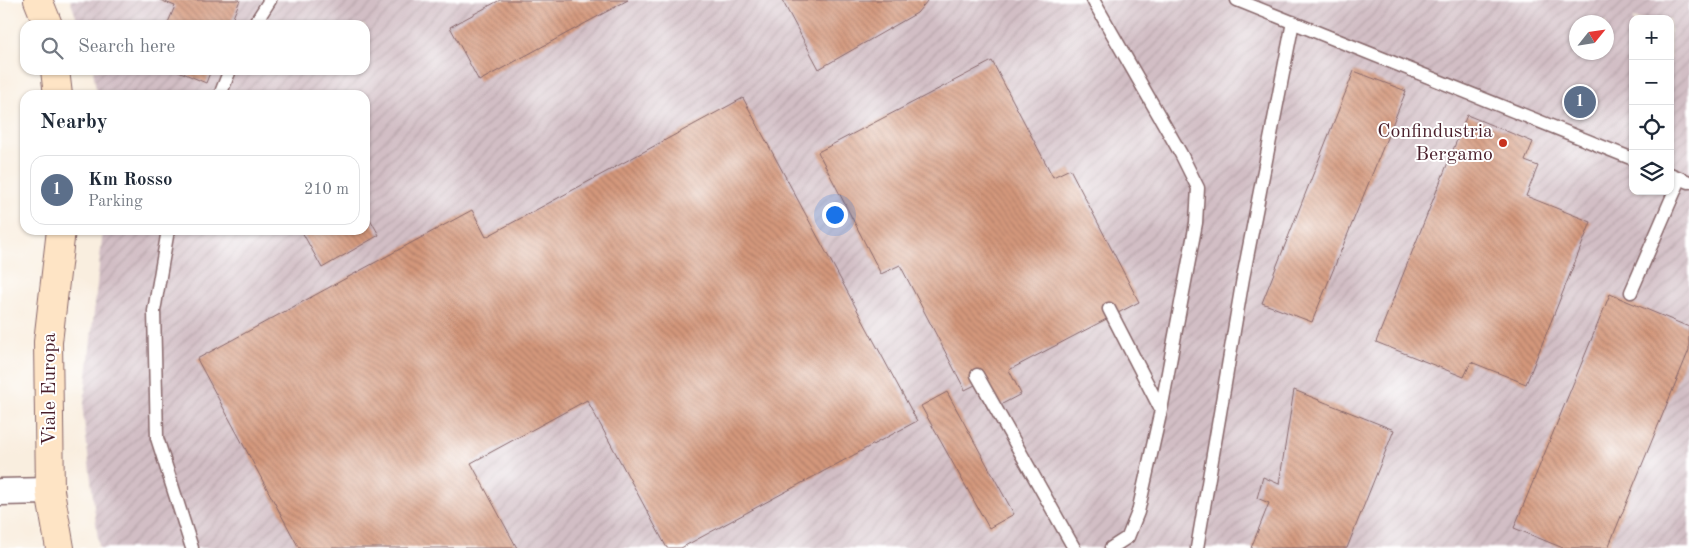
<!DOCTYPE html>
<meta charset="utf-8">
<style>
body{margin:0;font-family:"Old Standard TT",serif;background:#f6f6f7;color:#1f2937}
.controls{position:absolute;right:15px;top:15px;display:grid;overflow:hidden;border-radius:10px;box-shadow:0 1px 4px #0004}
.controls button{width:45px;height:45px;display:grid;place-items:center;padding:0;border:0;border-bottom:1px solid #e0e1e3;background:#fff;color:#1f2937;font:25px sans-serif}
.compass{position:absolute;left:1569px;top:15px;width:45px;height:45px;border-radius:50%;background:#fff;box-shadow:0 1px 4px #0004;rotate:60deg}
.you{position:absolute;left:834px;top:214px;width:18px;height:18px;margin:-12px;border:4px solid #fff;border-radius:50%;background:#1a73e8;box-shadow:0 0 0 8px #1a73e833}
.badge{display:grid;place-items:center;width:32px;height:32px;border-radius:50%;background:#2563eb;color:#fff;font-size:16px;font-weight:700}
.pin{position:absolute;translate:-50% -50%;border:2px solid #fff;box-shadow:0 1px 5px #0006}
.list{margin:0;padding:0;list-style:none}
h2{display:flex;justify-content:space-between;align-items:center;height:65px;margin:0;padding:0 20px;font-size:21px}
h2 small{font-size:16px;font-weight:400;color:#747a83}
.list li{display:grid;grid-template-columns:32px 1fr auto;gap:15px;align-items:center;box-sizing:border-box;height:70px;margin:0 10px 10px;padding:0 10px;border:1px solid #e0e1e3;border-radius:15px}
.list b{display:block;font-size:19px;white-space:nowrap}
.list p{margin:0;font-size:16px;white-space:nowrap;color:#747a83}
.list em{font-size:16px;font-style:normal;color:#747a83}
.icon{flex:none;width:28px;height:28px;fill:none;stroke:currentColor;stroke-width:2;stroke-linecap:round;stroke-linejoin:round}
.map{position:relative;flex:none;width:1689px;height:548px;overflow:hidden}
.search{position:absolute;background:#fff;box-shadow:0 1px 4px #0004;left:20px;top:20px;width:350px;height:55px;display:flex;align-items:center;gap:12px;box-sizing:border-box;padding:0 18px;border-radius:15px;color:#747a83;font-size:19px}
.panel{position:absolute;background:#fff;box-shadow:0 1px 4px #0004;left:20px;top:90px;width:350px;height:145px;border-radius:15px}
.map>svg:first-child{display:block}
</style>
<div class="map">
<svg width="1689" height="548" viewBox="0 0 1689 548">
<defs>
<pattern id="industrial-furrows" width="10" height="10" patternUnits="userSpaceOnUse" patternTransform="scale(1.25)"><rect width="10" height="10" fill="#d2bec5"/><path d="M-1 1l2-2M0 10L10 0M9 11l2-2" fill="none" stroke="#b6a3a9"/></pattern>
<pattern id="building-back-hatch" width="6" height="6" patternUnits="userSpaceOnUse" patternTransform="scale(1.25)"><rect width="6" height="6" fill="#d4987c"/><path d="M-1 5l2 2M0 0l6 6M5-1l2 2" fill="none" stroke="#ae7b66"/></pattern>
</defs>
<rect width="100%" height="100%" fill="#fff"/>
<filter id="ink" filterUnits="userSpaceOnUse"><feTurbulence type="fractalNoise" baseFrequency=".02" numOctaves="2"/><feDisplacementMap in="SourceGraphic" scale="10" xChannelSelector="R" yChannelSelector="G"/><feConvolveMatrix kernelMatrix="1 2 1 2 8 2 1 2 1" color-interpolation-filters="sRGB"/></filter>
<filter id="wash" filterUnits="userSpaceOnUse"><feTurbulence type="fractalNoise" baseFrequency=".0096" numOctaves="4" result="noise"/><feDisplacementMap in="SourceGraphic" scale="20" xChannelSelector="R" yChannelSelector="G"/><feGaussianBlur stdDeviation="1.12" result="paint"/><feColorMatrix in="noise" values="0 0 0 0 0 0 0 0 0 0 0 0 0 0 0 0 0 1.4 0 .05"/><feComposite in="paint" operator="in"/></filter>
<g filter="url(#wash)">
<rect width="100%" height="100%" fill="#f9eedf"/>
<!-- industrial -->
<path fill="url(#industrial-furrows)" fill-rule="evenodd" d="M 70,0 L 1689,0 L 1689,548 L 99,548 L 83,412 L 103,230 L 365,230 L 365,95 L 97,95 L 93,70 L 365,70 L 365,25 L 79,25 ZM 1633,19 L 1670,19 L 1670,191 L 1633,191 ZM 1576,22 L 1606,22 L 1606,52 L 1576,52 Z"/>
<g id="blocks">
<!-- building -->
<path fill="url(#building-back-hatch)" d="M 160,0 L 240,0 L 230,25 L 167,25 L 175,6 Z
M 500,0 L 628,0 L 479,81 L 450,27 Z
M 782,0 L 928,0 L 917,13 L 819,69 Z
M 992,61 L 1053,177 L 1070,169 L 1139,302 L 1009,370 L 1021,394 L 989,411 L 975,385 L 965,390 L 900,265 L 881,274 L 818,152 Z
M 176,70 L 211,70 L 206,83 Z
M 1354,71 L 1406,91 L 1312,322 L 1262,303 Z
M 743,98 L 917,421 L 681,548 L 667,548 L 587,400 L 471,463 L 517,548 L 299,548 L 197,359 L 472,210 L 486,237 Z
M 1467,115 L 1533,142 L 1525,161 L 1538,166 L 1526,196 L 1591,222 L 1526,384 L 1471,362 L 1464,377 L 1376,342 Z
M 365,210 L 379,235 L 322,268 L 301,230 L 365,230 Z
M 1610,294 L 1689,327 L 1689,350 L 1608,548 L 1563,548 L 1514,528 Z
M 1294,390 L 1394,430 L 1347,548 L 1251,548 L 1269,503 L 1257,498 L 1263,477 L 1279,484 Z
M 947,392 L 1014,514 L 989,528 L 921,406 Z"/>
</g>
</g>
<g filter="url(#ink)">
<use href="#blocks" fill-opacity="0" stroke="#87676a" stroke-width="1"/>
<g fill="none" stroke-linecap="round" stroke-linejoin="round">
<!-- lane casing -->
<g stroke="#87676a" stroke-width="15">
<path id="lane" d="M 1093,0 L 1181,154 L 1198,188 L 1196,223 L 1161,410 L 1138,512 L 1128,537 L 1111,548
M 1237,0 L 1633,159
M 254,25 L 270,0
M 220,95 L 230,70
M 1670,174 L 1689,182
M 168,230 L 154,311 L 157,438 L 192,548
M 1631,292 L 1680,179
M 1109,309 L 1161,410
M 977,375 L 1074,548
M 1197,548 L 1243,278 L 1293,22"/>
</g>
<!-- street casing -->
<g stroke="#87676a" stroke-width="29">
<path id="street" d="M 0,492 L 50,491"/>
</g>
<!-- secondary casing -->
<g stroke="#87676a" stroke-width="30">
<path id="secondary" d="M 38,0 L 48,25
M 55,70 L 58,95
M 60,548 L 50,491 L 48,342 L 61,230"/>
</g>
<!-- lane -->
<use href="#lane" stroke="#fff" stroke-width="12"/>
<!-- street -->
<use href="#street" stroke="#fff" stroke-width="26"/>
<!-- secondary -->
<use href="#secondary" stroke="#fee4c5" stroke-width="28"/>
</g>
</g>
<!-- markers -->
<circle fill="#c8321e" stroke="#fff" stroke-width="2" cx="1503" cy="143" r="5"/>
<g text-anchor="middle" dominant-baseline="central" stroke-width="4" stroke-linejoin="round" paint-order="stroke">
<!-- poi labels -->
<g font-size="20" fill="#4a1f2b" stroke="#fff" text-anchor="end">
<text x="1493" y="132">Confindustria<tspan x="1493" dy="23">Bergamo</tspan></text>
</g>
<!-- street labels -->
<g font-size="20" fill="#4a1f2b" stroke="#fff">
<text transform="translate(50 389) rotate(-90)">Viale Europa</text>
</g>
</g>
</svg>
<div class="controls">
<button>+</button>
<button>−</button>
<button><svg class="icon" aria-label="locate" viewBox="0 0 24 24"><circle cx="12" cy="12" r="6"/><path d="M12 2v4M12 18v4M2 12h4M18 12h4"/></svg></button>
<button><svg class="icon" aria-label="layers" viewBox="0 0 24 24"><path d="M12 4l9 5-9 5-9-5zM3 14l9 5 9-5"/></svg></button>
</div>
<svg class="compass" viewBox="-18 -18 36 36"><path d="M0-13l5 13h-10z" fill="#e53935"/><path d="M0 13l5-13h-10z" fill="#747a83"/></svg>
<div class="you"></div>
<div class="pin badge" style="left:1580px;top:102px;background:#5c6f8a">1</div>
<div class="search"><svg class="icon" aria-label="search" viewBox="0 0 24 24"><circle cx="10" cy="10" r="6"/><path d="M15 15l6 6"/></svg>Search here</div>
<section class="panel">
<h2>Nearby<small></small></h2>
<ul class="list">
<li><span class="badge" style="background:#5c6f8a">1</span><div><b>Km Rosso</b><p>Parking</p></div><em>210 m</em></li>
</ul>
</section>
</div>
